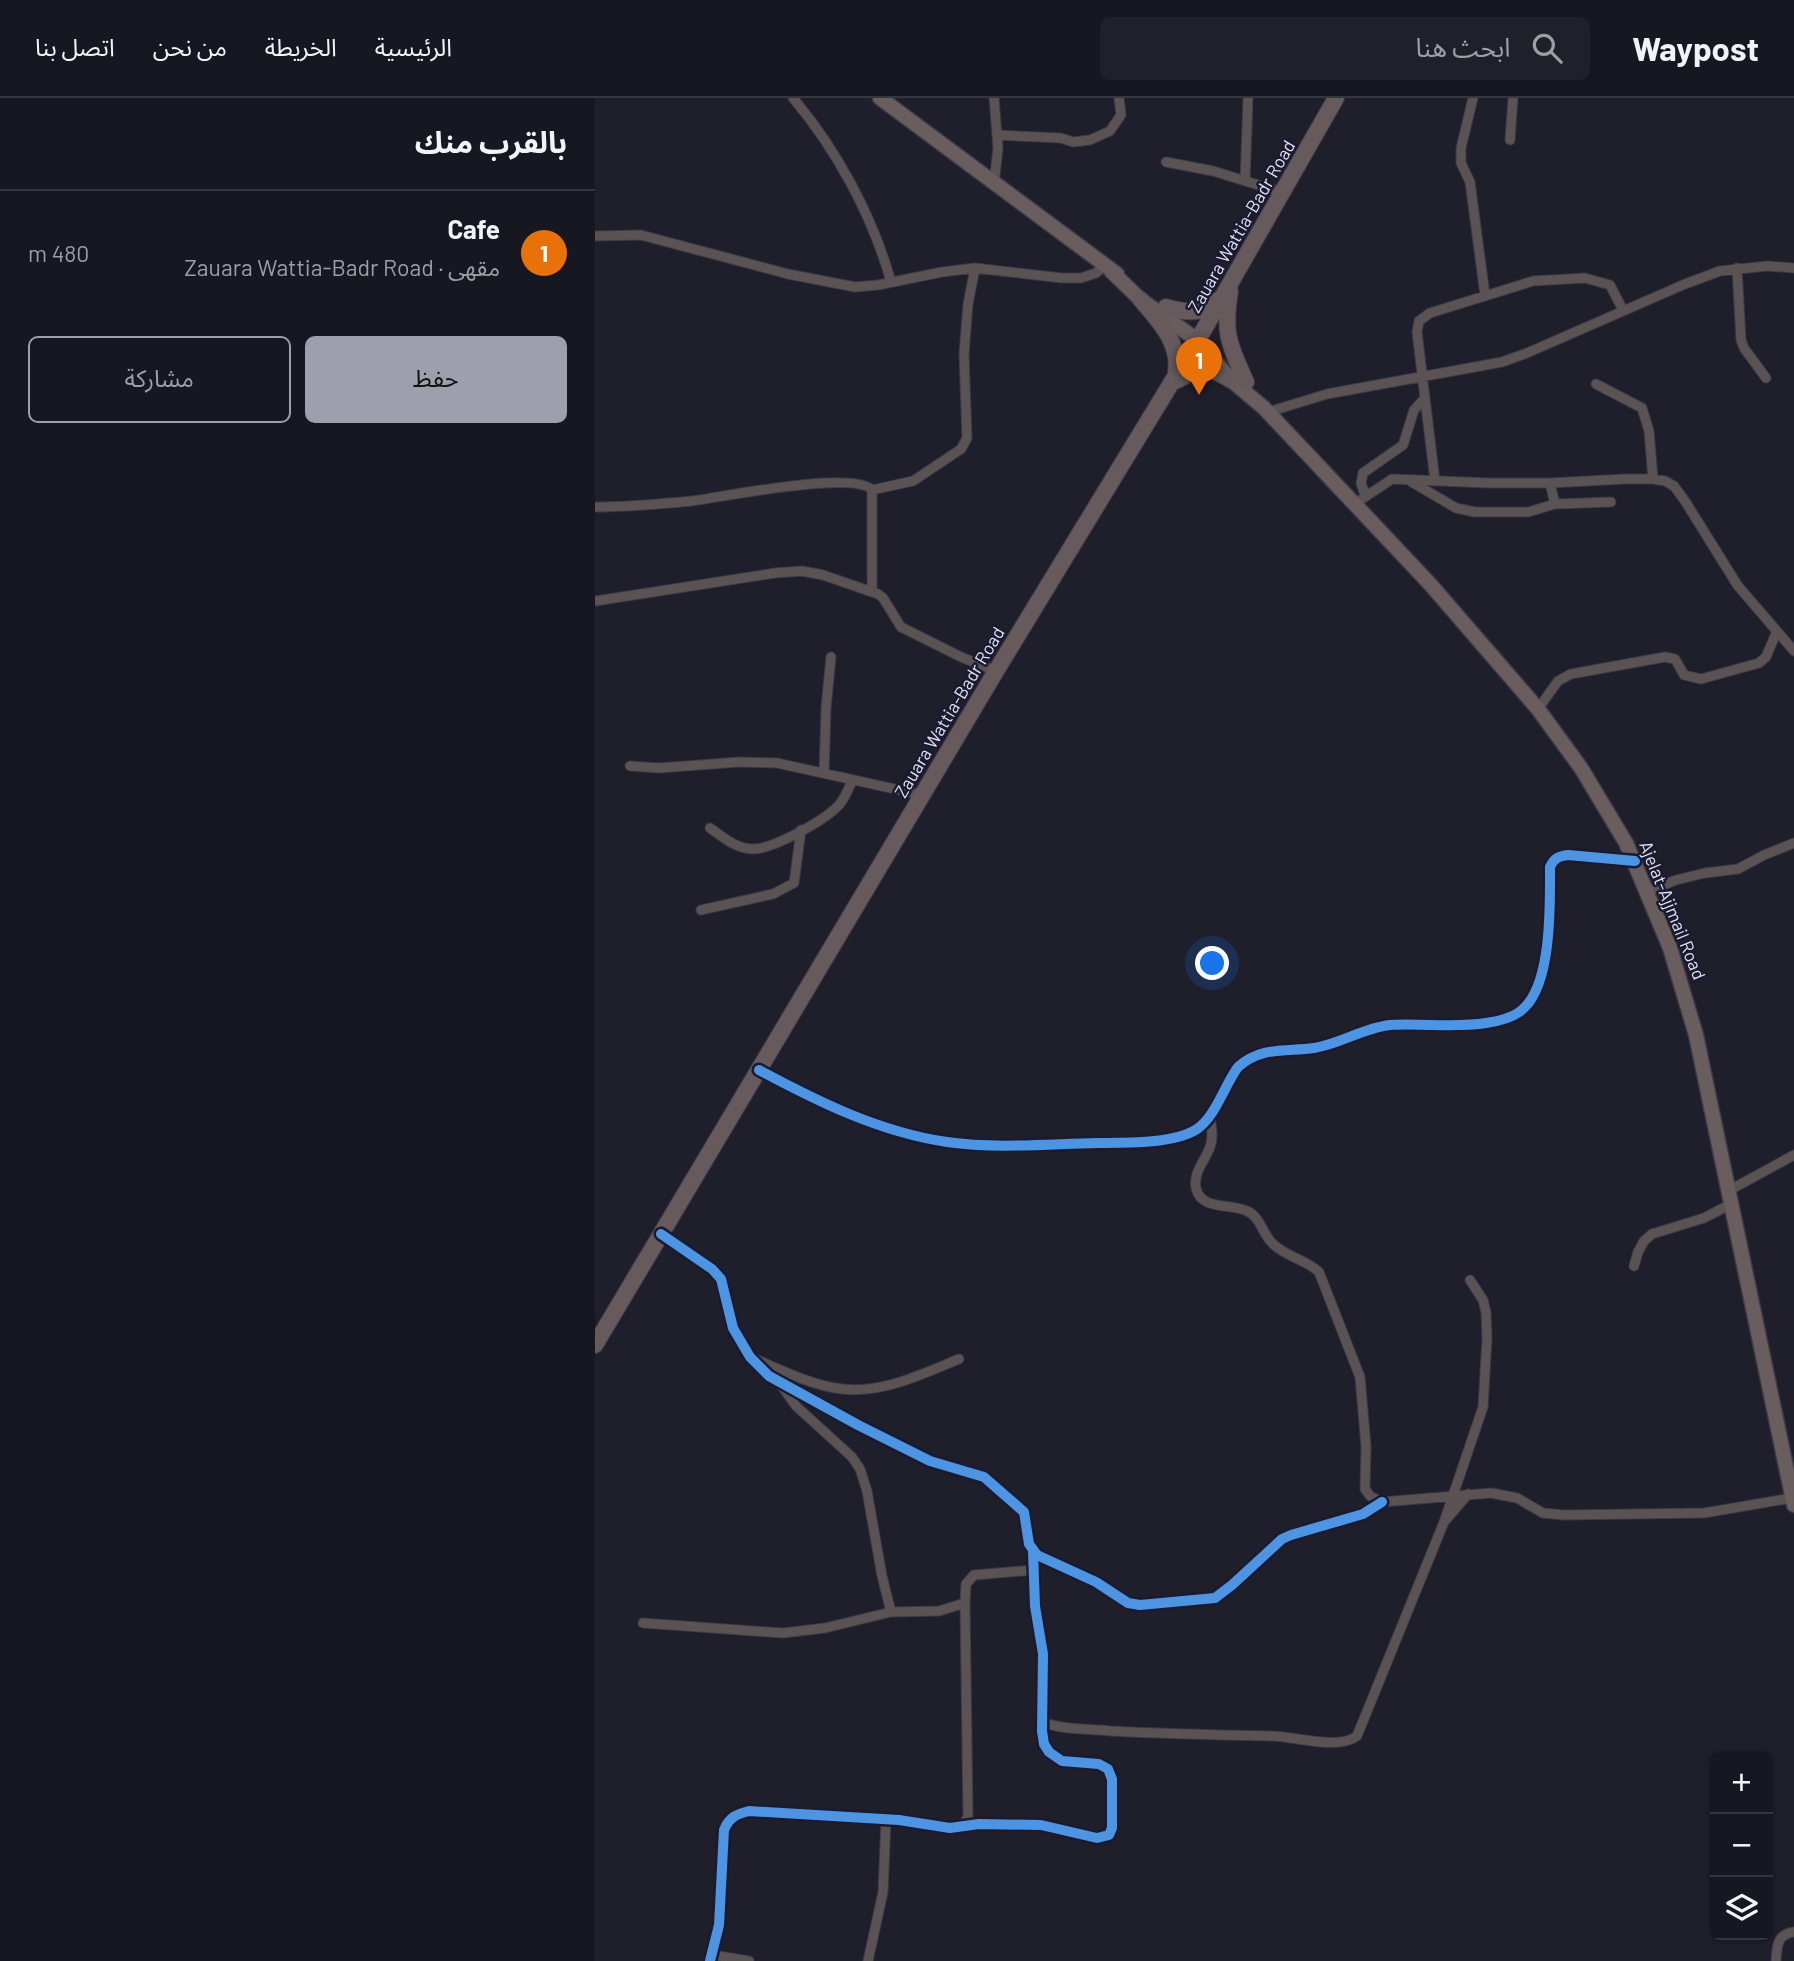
<!DOCTYPE html>
<html lang="ar">
<meta charset="utf-8">
<style>
body{margin:0;font-family:Barlow,"Noto Sans Arabic",sans-serif;background:#20202a;color:#f1f3f6;direction:rtl}
.controls{position:absolute;right:21px;bottom:21px;display:grid;overflow:hidden;border-radius:10px;box-shadow:0 2px 5px #0004}
.controls button{width:63px;height:63px;display:grid;place-items:center;padding:0;border:0;border-bottom:2px solid #36363f;background:#171721;color:#f1f3f6;font:35px sans-serif}
.you{position:absolute;left:618px;top:866px;width:24px;height:24px;margin:-18px;border:5px solid #fff;border-radius:50%;background:#1a73e8;box-shadow:0 0 0 10px #1a73e833}
.badge{display:grid;place-items:center;width:46px;height:46px;border-radius:50%;background:#9e9ead;color:#fff;font-size:23px;font-weight:700}
.pin{position:absolute;translate:-50% -58px;filter:drop-shadow(0 2px 4px #0008)}
.pin::after{content:'';position:absolute;top:37px;width:24px;height:21px;background:inherit;clip-path:polygon(0 0,100% 0,50% 100%)}
.list{margin:0;padding:0;list-style:none}
h2{display:flex;justify-content:space-between;align-items:center;height:91px;margin:0;padding:0 28px;font-size:30px}
h2 small{font-size:23px;font-weight:400;color:#9e9fa5}
.list li{display:grid;grid-template-columns:46px 1fr auto;gap:21px;align-items:center;box-sizing:border-box;height:126px;padding:0 28px;border-top:2px solid #36363f}
.list b{display:block;font-size:26px;white-space:nowrap}
.list p{margin:0;font-size:23px;white-space:nowrap;color:#9e9fa5}
.list em{font-size:23px;font-style:normal;color:#9e9fa5}
.actions{display:flex;gap:14px;padding:21px 28px}
.actions a{flex:1;padding:16px 0;border:2px solid #9e9ead;border-radius:10px;text-align:center;font-size:24px;color:#9e9ead}
.actions .main{background:#9e9ead;color:#111}
.icon{flex:none;width:38px;height:38px;fill:none;stroke:currentColor;stroke-width:2;stroke-linecap:round;stroke-linejoin:round}
.map{position:relative;flex:none;width:1199px;height:1863px;overflow:hidden;direction:ltr}
header{display:flex;align-items:center;gap:42px;box-sizing:border-box;height:98px;padding:0 35px;background:#171721;border-bottom:2px solid #36363f}
header strong{font-size:33px}
nav{display:flex;gap:38px;margin-inline-start:auto;font-size:24px}
.search{width:490px;height:63px;background:#20202a;display:flex;align-items:center;gap:18px;box-sizing:border-box;padding:0 24px;border-radius:10px;color:#9e9fa5;font-size:26px}
main{display:flex}
aside{flex:1;background:#171721}
.map>svg:first-child{display:block}
</style>
<header>
<strong>Waypost</strong>
<div class="search"><svg class="icon" aria-label="search" viewBox="0 0 24 24"><circle cx="10" cy="10" r="6"/><path d="M15 15l6 6"/></svg>ابحث هنا</div>
<nav><a>الرئيسية</a><a>الخريطة</a><a>من نحن</a><a>اتصل بنا</a></nav>
</header>
<main>
<div class="map">
<svg width="1199" height="1863" viewBox="0 0 1199 1863">
<rect width="100%" height="100%" fill="#1f1f2c"/>
<g fill="none" stroke-linecap="round" stroke-linejoin="round">
<!-- street casing -->
<g stroke="#3b3b47" stroke-width="11">
<path id="street" d="M 198,0 C 242,52 278,119 296,184
M 399,0 L 403,50 L 399,86
M 878,0 L 866,50 L 866,65 L 875,84 L 890,197
M 402,37 L 466,40 L 478,44 L 495,42 L 515,33 L 526,17 L 524,0
M 915,42 L 918,0
M 571,64 L 618,73 L 686,94
M 650,83 L 653,0
M 0,138 L 46,137 L 193,176 L 260,189 L 283,187 L 347,174 L 380,170 L 467,180 L 486,180 L 501,175 L 509,168
M 1142,170 L 1146,242 L 1149,250 L 1171,280
M 1001,286 L 1047,310 L 1054,333 L 1058,381
M 673,314 L 732,296 L 907,264 L 932,255 L 1090,186 L 1125,173 L 1172,168 L 1199,170
M 815,383 L 861,410 L 880,414 L 933,414 L 960,406 L 1016,404
M 840,383 L 822,234 L 824,223 L 835,215 L 938,183 L 990,180 L 1015,187 L 1028,212
M 955,385 L 960,406
M 770,397 L 766,385 L 768,375 L 808,347 L 819,312 L 830,300
M 758,407 L 797,381 L 894,385 L 955,385 L 1030,381 L 1058,381 L 1070,383 L 1079,388 L 1090,403 L 1143,488 L 1199,553
M 0,409 C 32,409 65,406 97,403 C 128,399 259,372 277,392 L 318,383 L 366,351 L 372,340 L 369,256 L 373,206 L 380,170
M 277,493 L 277,392
M 0,503 L 180,475 L 207,473 L 228,477 L 283,496 L 288,500 L 306,529 L 366,559 L 401,573
M 943,611 L 963,583 L 976,576 L 1070,559 L 1080,561 L 1089,577 L 1106,581 L 1164,565 L 1171,559 L 1182,533
M 35,668 L 64,670 L 144,664 L 182,665 L 327,697
M 229,675 L 231,610 L 236,559
M 115,730 C 128,739 141,751 158,751 C 179,751 230,722 244,707 C 250,700 253,692 257,683
M 1053,793 L 1081,782 L 1110,775 L 1143,771 L 1169,757 L 1199,745
M 106,812 L 178,796 L 199,785 L 206,732
M 164,972 C 224,1004 284,1034 352,1044 C 402,1051 453,1046 502,1045 C 530,1045 579,1046 602,1031 C 621,1018 629,988 643,969 C 667,948 691,954 719,950 C 745,946 768,930 795,927 C 827,925 860,930 891,925 C 905,923 921,919 930,909 C 957,882 955,805 955,769 C 959,760 964,758 973,757 L 1040,763
M 615,1017 C 616,1028 619,1039 615,1049 C 610,1063 598,1074 601,1090 C 606,1113 635,1105 652,1113 C 666,1119 667,1136 678,1146 C 691,1159 710,1161 724,1174 L 765,1279 L 771,1348 L 770,1391 L 775,1398 L 787,1404 L 896,1395 L 922,1400 L 948,1415 L 969,1417 L 1109,1415 L 1197,1400
M 1135,1092 L 1199,1057
M 66,1136 L 117,1171 L 126,1181 L 138,1230 L 155,1259 L 174,1278 L 263,1327 L 335,1363 L 389,1379 L 429,1414 L 434,1446 L 442,1457 L 501,1484 L 533,1505 L 545,1507 L 620,1500 L 637,1487 L 687,1441 L 696,1437 L 768,1416 L 787,1404
M 1039,1168 L 1043,1154 L 1049,1143 L 1057,1136 L 1109,1120 L 1138,1105
M 160,1261 C 186,1272 212,1285 240,1290 C 283,1298 325,1277 364,1261
M 186,1287 L 201,1308 L 257,1359 L 265,1371 L 272,1393 L 287,1478 L 296,1514
M 850,1423 L 873,1396
M 48,1525 L 188,1535 L 230,1530 L 296,1514 L 344,1513 L 370,1505 L 371,1486 L 379,1477 L 439,1472
M 447,1624 C 468,1632 494,1631 516,1633 C 570,1636 624,1637 678,1638 C 701,1639 744,1652 762,1638 L 849,1424 L 888,1309 L 892,1240 L 891,1214 L 888,1202 L 875,1182
M 367,1728 L 373,1719 L 370,1505
M 118,1857 L 154,1863
M 115,1863 L 124,1827 L 129,1732 C 134,1719 142,1716 154,1713 L 304,1722 L 355,1730 L 384,1726 L 446,1727 L 502,1740 L 514,1737 L 517,1730 L 517,1681 L 513,1671 L 504,1666 L 467,1663 L 454,1654 L 449,1646 L 447,1633 L 448,1556 L 440,1508 L 438,1453
M 273,1863 L 288,1794 L 291,1722
M 1181,1863 C 1182,1848 1182,1836 1199,1834"/>
</g>
<!-- primary casing -->
<g stroke="#3b3b47" stroke-width="17">
<path id="primary" d="M 285,0 L 522,176
M 516,173 L 546,202 L 602,242 L 636,282 L 669,310 L 835,486 L 943,611 L 986,670 L 1031,745 L 1075,850 L 1101,937 L 1199,1407"/>
</g>
<!-- highway casing -->
<g stroke="#3b3b47" stroke-width="18">
<path id="highway" d="M 635,193 C 628,236 634,246 651,284
M 546,202 C 564,223 585,244 581,274
M 571,209 C 590,215 609,217 623,202
M 576,285 C 607,271 603,263 636,282
M 0,1247 L 401,573 L 608,233 L 741,0"/>
</g>
<!-- street -->
<use href="#street" stroke="#5b5353" stroke-width="9"/>
<!-- primary -->
<use href="#primary" stroke="#695d5d" stroke-width="14"/>
<!-- highway -->
<use href="#highway" stroke="#665a5c" stroke-width="16"/>
<!-- cycleway casing -->
<g stroke="#1a1a31" stroke-width="15">
<path id="cycleway" d="M 164,972 C 224,1004 284,1034 352,1044 C 402,1051 453,1046 502,1045 C 530,1045 579,1046 602,1031 C 621,1018 629,988 643,969 C 667,948 691,954 719,950 C 745,946 768,930 795,927 C 827,925 860,930 891,925 C 905,923 921,919 930,909 C 957,882 955,805 955,769 C 959,760 964,758 973,757 L 1040,763
M 66,1136 L 117,1171 L 126,1181 L 138,1230 L 155,1259 L 174,1278 L 263,1327 L 335,1363 L 389,1379 L 429,1414 L 434,1446 L 442,1457 L 501,1484 L 533,1505 L 545,1507 L 620,1500 L 637,1487 L 687,1441 L 696,1437 L 768,1416 L 787,1404
M 115,1863 L 124,1827 L 129,1732 C 134,1719 142,1716 154,1713 L 304,1722 L 355,1730 L 384,1726 L 446,1727 L 502,1740 L 514,1737 L 517,1730 L 517,1681 L 513,1671 L 504,1666 L 467,1663 L 454,1654 L 449,1646 L 447,1633 L 448,1556 L 440,1508 L 438,1453"/>
</g>
<!-- cycleway -->
<use href="#cycleway" stroke="#4d94e3" stroke-width="10"/>
</g>
<g text-anchor="middle" dominant-baseline="central" stroke-width="5" stroke-linejoin="round" paint-order="stroke">
<!-- street labels -->
<g font-size="18" fill="#e2e3f3" stroke="#1a1a31">
<text transform="translate(646 128) rotate(-60)">Zauara Wattia-Badr Road</text>
<text transform="translate(354 614) rotate(-59)">Zauara Wattia-Badr Road</text>
<text transform="translate(1078 812) rotate(68)">Ajelat-Ajjmail Road</text>
</g>
</g>
</svg>
<div class="controls">
<button>+</button>
<button>−</button>
<button><svg class="icon" aria-label="layers" viewBox="0 0 24 24"><path d="M12 4l9 5-9 5-9-5zM3 14l9 5 9-5"/></svg></button>
</div>
<div class="you"></div>
<div class="pin badge" style="left:604px;top:297px;background:#e8710a">1</div>
</div>
<aside>
<h2>بالقرب منك<small></small></h2>
<ul class="list">
<li><span class="badge" style="background:#e8710a">1</span><div><b>Cafe</b><p>مقهى · Zauara Wattia-Badr Road</p></div><em>480 m</em></li>
</ul>
<div class="actions"><a class="main">حفظ</a><a>مشاركة</a></div>
</aside>
</main>
